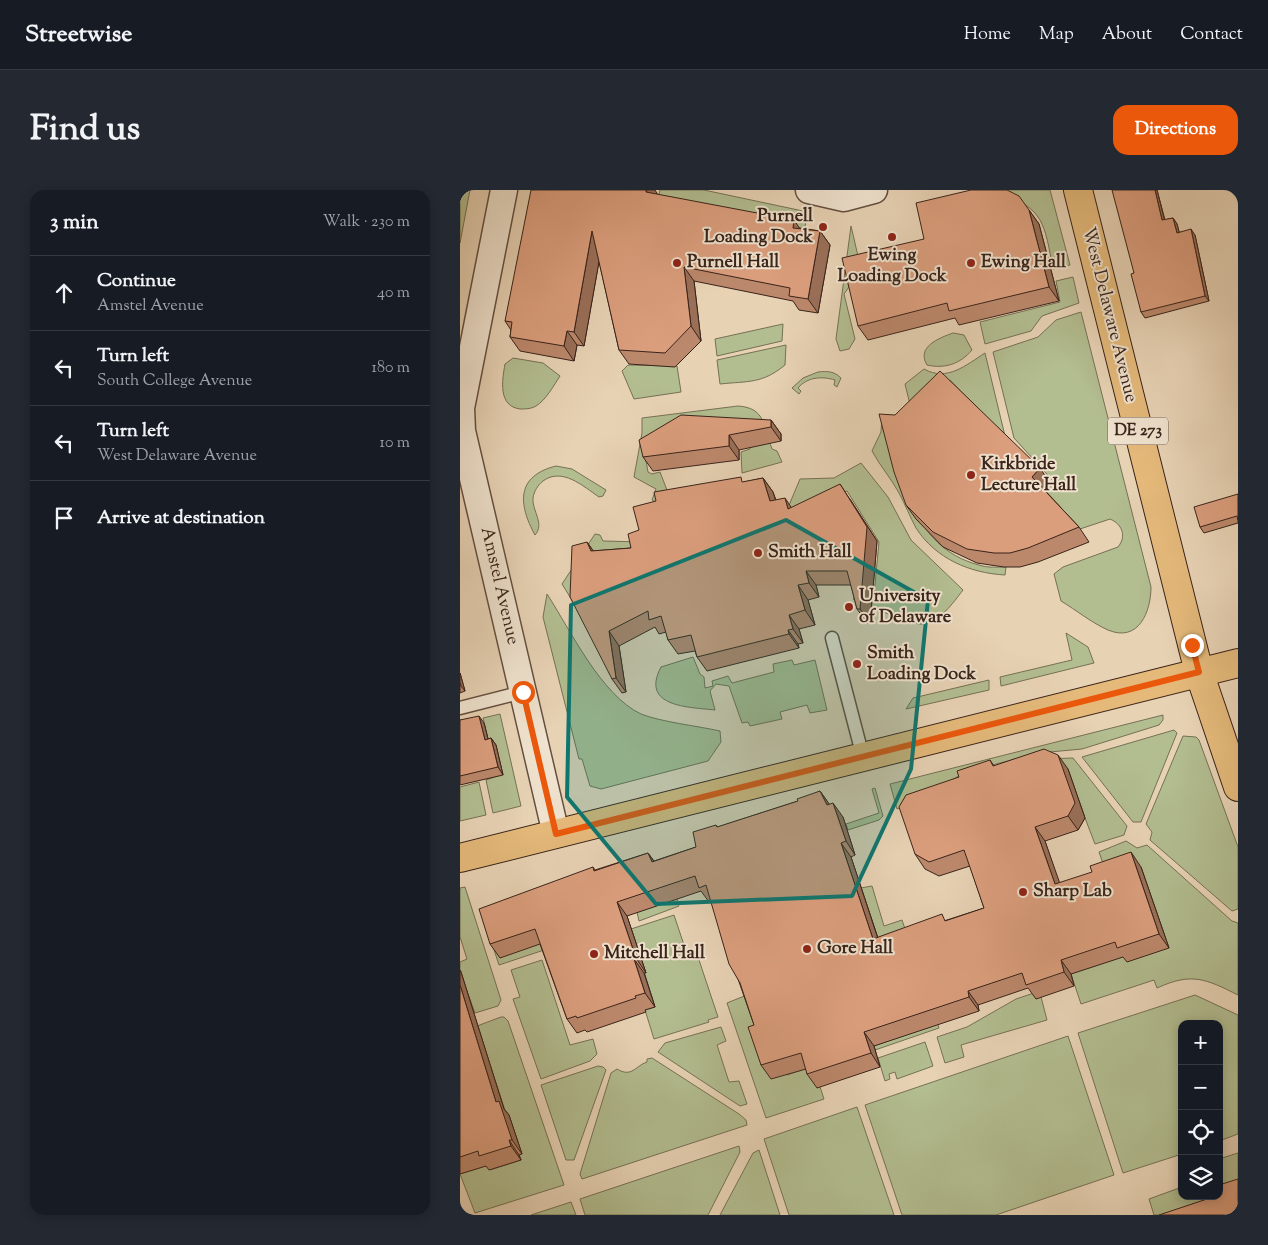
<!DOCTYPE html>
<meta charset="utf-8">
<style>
body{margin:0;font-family:"Sorts Mill Goudy",serif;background:#242831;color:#f1f3f6}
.controls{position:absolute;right:15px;bottom:15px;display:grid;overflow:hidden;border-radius:10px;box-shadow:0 2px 12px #0003}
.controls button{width:45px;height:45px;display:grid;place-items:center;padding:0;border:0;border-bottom:1px solid #363941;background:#171b24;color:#f1f3f6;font:25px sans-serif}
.stop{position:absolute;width:15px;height:15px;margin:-11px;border:4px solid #ea580c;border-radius:50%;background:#fff}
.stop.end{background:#ea580c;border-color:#fff;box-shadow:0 1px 5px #0008}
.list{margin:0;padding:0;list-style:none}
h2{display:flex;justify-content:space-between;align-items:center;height:65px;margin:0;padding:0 20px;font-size:21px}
h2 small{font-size:16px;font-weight:400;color:#9ea1a6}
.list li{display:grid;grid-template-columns:32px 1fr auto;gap:15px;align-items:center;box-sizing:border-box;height:75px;padding:0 20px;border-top:1px solid #363941}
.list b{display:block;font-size:19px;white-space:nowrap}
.list p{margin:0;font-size:16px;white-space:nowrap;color:#9ea1a6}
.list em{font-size:16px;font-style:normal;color:#9ea1a6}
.icon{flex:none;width:28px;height:28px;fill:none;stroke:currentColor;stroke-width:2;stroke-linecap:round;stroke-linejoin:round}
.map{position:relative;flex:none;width:778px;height:1025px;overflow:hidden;border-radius:15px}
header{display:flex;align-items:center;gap:30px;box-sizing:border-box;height:70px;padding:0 25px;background:#171b24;border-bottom:1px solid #363941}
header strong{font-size:24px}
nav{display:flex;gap:28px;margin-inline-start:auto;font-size:18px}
.intro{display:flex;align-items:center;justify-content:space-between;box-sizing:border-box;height:120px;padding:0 30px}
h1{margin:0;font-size:35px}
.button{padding:12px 22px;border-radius:15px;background:#ea580c;color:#fff;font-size:18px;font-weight:700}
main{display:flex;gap:30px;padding:0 30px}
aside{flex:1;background:#171b24;border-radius:15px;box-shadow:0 2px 12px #0003}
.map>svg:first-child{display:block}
</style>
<header>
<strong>Streetwise</strong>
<nav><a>Home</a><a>Map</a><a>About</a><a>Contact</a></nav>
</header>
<div class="intro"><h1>Find us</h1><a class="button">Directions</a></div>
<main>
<aside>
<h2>3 min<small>Walk · 230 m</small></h2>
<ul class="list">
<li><svg class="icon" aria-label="ahead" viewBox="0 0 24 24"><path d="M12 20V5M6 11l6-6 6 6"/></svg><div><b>Continue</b><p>Amstel Avenue</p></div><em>40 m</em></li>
<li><svg class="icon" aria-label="left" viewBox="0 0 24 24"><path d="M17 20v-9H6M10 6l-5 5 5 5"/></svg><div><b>Turn left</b><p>South College Avenue</p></div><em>180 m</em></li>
<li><svg class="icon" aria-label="left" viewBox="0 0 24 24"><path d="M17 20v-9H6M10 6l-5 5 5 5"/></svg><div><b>Turn left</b><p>West Delaware Avenue</p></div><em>10 m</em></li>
<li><svg class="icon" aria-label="arrive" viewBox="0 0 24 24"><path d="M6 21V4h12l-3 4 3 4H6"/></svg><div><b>Arrive at destination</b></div></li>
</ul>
</aside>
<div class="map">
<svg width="778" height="1025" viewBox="0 0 778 1025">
<rect width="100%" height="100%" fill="#e7d2b4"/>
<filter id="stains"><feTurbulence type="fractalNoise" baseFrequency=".004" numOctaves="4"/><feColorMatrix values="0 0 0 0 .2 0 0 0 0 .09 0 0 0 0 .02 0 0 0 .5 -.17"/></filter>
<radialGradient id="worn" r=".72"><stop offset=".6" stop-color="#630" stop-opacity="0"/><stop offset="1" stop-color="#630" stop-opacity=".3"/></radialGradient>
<!-- green -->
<path fill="#b2bd90" stroke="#767055" d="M 0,0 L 10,0 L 0,53 Z
M 200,0 L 244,0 L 343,21 L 347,26 L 344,42 L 197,13 Z
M 511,0 L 590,0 L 610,75 L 593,79 C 590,65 588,47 582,34 C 570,7 537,5 511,0 Z
M 391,36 L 401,79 L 387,86 L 389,97 L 384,104 L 395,149 L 389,159 L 380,161 L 376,149 Z
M 613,87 L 619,113 L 582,126 L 571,141 L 525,154 L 520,132 L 600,112 L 596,91 Z
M 621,122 L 691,397 C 691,421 679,453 648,440 C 632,433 616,420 601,411 L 594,384 L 603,377 L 658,357 C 667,346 662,334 650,329 L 620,339 L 586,301 L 594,292 L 554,248 L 533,162 L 578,147 L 596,130 Z
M 323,134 L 322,151 L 257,166 L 255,149 Z
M 493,143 L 504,145 L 512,160 C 500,174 485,179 467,175 C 456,157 479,148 493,143 Z
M 326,155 L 325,175 C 302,194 288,191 260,194 L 257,170 Z
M 525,163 L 545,246 L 490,190 L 453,227 L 445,194 L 464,179 C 487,192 506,175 525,163 Z
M 53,168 L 83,173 L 100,186 C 94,195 86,210 76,216 C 71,219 65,219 60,219 C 38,216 42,191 45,174 Z
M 168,175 L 217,176 L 221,202 L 174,209 L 162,181 Z
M 358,182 C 367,181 374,181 381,188 L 377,197 L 374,195 L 375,190 C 362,186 347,187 338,198 L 341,201 L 339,204 L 332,198 L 343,188 Z
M 278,216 C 306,218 303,236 312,259 L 317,261 L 322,272 L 282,283 L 281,262 L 290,259 L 287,241 L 185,265 L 188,282 L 192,284 L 200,282 L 212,313 L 202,315 L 192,310 L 196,299 L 174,287 L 182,243 L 182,228 Z
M 422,225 C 441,283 450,357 519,375 C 527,378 538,377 546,377 L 545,385 C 510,383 476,369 456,338 C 450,327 445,314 439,303 C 431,288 420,276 412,261 L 421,242 Z
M 401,273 L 428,307 L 451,350 L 503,400 C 493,413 480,432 462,434 C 449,435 407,414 393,409 L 414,405 L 419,352 L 387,301 L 327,320 L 340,289 L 374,288 Z
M 96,276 L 112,279 L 146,300 L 143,306 L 139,307 C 123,296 102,277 83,291 C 78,295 74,301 73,308 C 72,321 85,334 75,345 C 58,314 56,286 96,276 Z
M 135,344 L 140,345 L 143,351 L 182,352 L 118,420 L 102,394 Z
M 87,404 C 111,441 141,505 181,524 C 201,532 238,536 260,541 L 261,552 L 248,571 L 141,599 L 130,596 L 122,569 L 119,569 L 83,427 Z
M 606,443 L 628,457 L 634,473 L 541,496 L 540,487 L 612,470 Z
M 233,467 L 240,484 L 244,487 L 245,498 L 253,496 L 252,491 L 268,486 L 272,493 L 314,482 L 313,474 L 332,470 L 334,475 L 355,470 L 367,520 L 350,523 L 347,515 L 320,522 L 322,529 L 290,536 L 288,532 L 282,533 L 269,496 L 256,494 L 250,501 L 255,520 C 228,517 180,517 201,477 Z
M 529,490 L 529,500 L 446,519 L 453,508 Z
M 40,524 L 61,616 L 33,623 L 26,590 L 43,584 L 30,557 L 23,528 Z
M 703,525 L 703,530 L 699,535 L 622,559 L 579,563 L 505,582 L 457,611 L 437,619 L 430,594 Z
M 714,540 L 717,543 L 681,632 L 673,632 L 622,567 Z
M 723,546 L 736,547 L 739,550 L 778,657 L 778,719 L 772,721 L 690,650 L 692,642 L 686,634 Z
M 613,568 L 667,636 L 664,645 L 635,654 L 625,628 L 581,569 Z
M 19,592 L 26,625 L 0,631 L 0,597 Z
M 415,598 L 423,626 L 419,630 L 388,640 L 386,634 L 419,623 L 412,599 Z
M 666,651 L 677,658 L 687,655 L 772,731 L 778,733 L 778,805 C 746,789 732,782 697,798 L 694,790 L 621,814 L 611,784 L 665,766 L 648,688 L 639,662 Z
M 205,670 L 219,716 L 179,731 L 177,722 L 210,711 Z
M 412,696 L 424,736 L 442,730 L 479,838 L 415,860 L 414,856 L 441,846 L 436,803 L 401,698 Z
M 5,697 L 41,810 L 38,816 L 15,823 L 0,782 L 0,772 L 7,769 L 0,747 L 0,698 Z
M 214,725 L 228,767 L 237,764 L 258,827 L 248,830 L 249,832 L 194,849 L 185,820 L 195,817 L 171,739 Z
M 24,729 L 84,753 L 87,759 L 39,775 Z
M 82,770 L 110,855 L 133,849 L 137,864 L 130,871 L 81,889 L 53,809 L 60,807 L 51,780 Z
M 574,803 L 576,809 L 581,807 L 587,830 L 501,855 L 504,867 L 485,873 L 477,847 L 507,837 L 556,809 Z
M 287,805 L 327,885 L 350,877 L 357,898 L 360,897 L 364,909 L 306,928 L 267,813 Z
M 735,805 L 778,825 L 778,944 L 759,951 L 759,834 L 722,834 L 722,964 L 663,983 L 618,843 Z
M 41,827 L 44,827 L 48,831 L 104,995 L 15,1023 L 0,984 L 28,975 L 30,980 L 61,970 L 59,965 L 61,964 L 49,926 L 47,926 L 17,836 Z
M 261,837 L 266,851 L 257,855 L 269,892 L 279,891 L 287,914 L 280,916 L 198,862 L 205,853 Z
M 608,846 L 654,985 L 536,1025 L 442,1025 L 405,915 Z
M 465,852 L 473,876 L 437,889 L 435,882 L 429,884 L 430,889 L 425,891 L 418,868 Z
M 192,868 L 279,924 L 286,930 L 287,935 L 122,989 L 120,984 L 151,883 L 157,879 C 172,888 175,876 187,872 L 187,869 Z
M 138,876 L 143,877 L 146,880 L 114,970 L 106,970 L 81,895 Z
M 397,917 L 434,1025 L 329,1025 L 304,949 Z
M 279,956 L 280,962 L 248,1025 L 125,1025 L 120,1009 Z
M 299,960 L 320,1025 L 260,1025 L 293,963 Z
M 778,963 L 778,1007 L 753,1025 L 694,1025 L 689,1009 L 722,997 L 722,1006 L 759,1006 L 759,969 Z
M 111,1012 L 116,1025 L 71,1025 Z"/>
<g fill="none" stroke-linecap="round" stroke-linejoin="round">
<!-- lane casing -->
<g stroke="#644f40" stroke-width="15">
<path id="lane" d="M 372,448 L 403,567
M 0,518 L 63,502"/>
</g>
<!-- street casing -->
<g stroke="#644f40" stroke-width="29">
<path id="street" d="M 44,0 L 1,218 L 2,241 L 96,644
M 349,0 L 384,8 L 414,0"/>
</g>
<!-- primary casing -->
<g stroke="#39231a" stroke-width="30">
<path id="primary" d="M 618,0 L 739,482 L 778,597
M 0,668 L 778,473"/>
</g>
<!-- lane -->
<use href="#lane" stroke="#efe2ce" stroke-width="12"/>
<!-- street -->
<use href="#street" stroke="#efe2ce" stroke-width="26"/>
<!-- primary -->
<use href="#primary" stroke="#e4b97a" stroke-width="28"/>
</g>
<!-- wall -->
<path fill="#bc886c" stroke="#39231a" d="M 697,0 L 705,30 L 713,28 L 717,34 L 719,42 L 735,45 L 749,111 L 685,128 L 681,122 L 674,83 Z
M 198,5 L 340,38 L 360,41 L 370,55 L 358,123 L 339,120 L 333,111 L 234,91 L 241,151 L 215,177 L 169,174 L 159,160 L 139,71 L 124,156 L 117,155 L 114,171 L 60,161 L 50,147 L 51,140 L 45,131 Z
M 569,20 L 579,34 L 599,111 L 499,135 L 495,128 L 408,150 L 398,136 L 464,49 Z
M 311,230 L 321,244 L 321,251 L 279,260 L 279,270 L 193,281 L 183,267 Z
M 303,288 L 313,302 L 316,310 L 331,318 L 390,309 L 417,351 L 410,433 L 407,433 L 397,419 L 391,395 L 356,395 L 359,407 L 348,410 L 355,435 L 339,439 L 343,453 L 338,454 L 339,458 L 247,481 L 237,467 L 235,461 L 218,464 L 208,450 L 206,442 L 199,444 L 195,437 L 159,456 L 166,502 L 162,503 L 152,489 L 127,352 L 133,361 L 171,358 L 179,340 L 284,292 Z
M 590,293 L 584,300 L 619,337 L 629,352 L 578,372 L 560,377 L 544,377 L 517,373 L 483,357 L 456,329 L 446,315 Z
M 778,304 L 778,333 L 744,343 L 740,337 Z
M 0,483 L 5,501 L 0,503 Z
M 0,530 L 24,533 L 28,549 L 31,548 L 36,555 L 43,585 L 0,595 Z
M 530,570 L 534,576 L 608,579 L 625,628 L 618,640 L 585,651 L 599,693 L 681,677 L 709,758 L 667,772 L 663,767 L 611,784 L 614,796 L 576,809 L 568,798 L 518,815 L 519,821 L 414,856 L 420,877 L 357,898 L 347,884 L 346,879 L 311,889 L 301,875 L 294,835 L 251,711 L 249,712 L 241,701 L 167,726 L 186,783 L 184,783 L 195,817 L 185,820 L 186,822 L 127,842 L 125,840 L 117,843 L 107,829 L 80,754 L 40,768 L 30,754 L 133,677 L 135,680 L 188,663 L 194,671 L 236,657 L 256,635 L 258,637 L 338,611 L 360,601 L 369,614 L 383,627 L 395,665 L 391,667 L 418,748 L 487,730 L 524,718 L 510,676 L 479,686 L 465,679 L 455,664 L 499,587 Z
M 0,780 L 1,782 L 44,919 L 49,925 L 62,964 L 59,965 L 61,970 L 29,980 L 26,976 L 0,984 Z"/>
<!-- shaded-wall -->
<path fill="#996f58" stroke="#39231a" d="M 186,0 L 195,0 L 198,5 L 186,2 Z
M 695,0 L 697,0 L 706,36 L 702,30 Z
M 569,20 L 579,34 L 599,111 L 589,97 Z
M 713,28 L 717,34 L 721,49 L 717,43 Z
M 334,30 L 344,45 L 333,38 Z
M 731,39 L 735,45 L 749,111 L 745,106 Z
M 132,41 L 142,55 L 124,156 L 114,142 Z
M 360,41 L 370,55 L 358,123 L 348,109 Z
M 224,77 L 234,91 L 241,151 L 231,136 Z
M 107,141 L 117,155 L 114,171 L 104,156 Z
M 311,230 L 321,244 L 321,251 L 311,237 Z
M 269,245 L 279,260 L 279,270 L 269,256 Z
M 580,278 L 590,293 L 582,302 L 572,287 Z
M 303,288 L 313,302 L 320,325 L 310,311 Z
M 380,294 L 417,351 L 410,433 L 400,419 Z
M 325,308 L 335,323 L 328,319 Z
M 127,352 L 137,366 L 131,361 Z
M 346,381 L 356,395 L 359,407 L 349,393 Z
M 338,395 L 348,410 L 355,435 L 345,420 Z
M 329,425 L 339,439 L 343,453 L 333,439 Z
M 328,440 L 338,454 L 339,458 L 329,444 Z
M 149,441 L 159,456 L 166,502 L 156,488 Z
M 0,483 L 5,501 L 1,496 L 0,492 Z
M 19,526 L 24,533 L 30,557 L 25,550 Z
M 31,548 L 36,555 L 43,585 L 38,577 Z
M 598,565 L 608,579 L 625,628 L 618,640 L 608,626 Z
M 360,601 L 370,615 L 367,615 Z
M 373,613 L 383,627 L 395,665 L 386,651 Z
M 575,637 L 585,651 L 605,708 L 595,694 Z
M 381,653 L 391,667 L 423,764 L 413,749 Z
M 671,662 L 681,677 L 709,758 L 699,744 Z
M 188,663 L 198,677 L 192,672 Z
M 157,712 L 167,726 L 186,783 L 176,768 Z
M 174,769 L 184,783 L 195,817 L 185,803 Z
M 601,770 L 611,784 L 614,796 L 604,782 Z
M 0,780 L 1,782 L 44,919 L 49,925 L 62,964 L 52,950 L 36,912 L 0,795 Z
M 508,801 L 518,815 L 519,821 L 509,807 Z
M 404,842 L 414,856 L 420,877 L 411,863 Z
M 49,950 L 59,965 L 61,970 L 51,956 Z"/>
<!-- building -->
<path fill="#db9e7d" stroke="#39231a" d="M 71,0 L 186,0 L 186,2 L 334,30 L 333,38 L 360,41 L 348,109 L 329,106 L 330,98 L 224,77 L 231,136 L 205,163 L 159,160 L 132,41 L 114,142 L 107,141 L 104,156 L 50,147 L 52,132 L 45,131 Z
M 511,0 L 547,0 L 559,6 L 569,20 L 589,97 L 489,121 L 487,113 L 398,136 L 382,68 L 464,49 L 456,13 Z
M 652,0 L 695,0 L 702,30 L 713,28 L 717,43 L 731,39 L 745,106 L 681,122 L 671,84 L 674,83 Z
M 480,181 L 580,278 L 572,287 L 619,337 L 568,358 L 550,363 L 534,363 L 507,359 L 473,342 L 446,315 L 434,282 L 419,224 L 435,225 Z
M 221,225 L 311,230 L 311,237 L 269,245 L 269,256 L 183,267 L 179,250 Z
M 281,287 L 282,292 L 303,288 L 310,311 L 325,308 L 328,319 L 380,294 L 407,337 L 400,419 L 397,419 L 387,381 L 346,381 L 349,393 L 338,395 L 345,420 L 329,425 L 333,439 L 328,440 L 329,444 L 237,467 L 231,445 L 208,450 L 201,426 L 189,430 L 188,421 L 149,441 L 156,488 L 152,489 L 110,407 L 112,356 L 127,352 L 131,361 L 171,358 L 168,344 L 179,340 L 173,317 L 196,311 L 194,302 Z
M 778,304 L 778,330 L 777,326 L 740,337 L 734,317 Z
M 19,526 L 25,550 L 31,548 L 38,577 L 0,586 L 0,530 Z
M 584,559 L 598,565 L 615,613 L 608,626 L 575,637 L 595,694 L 632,682 L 630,676 L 671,662 L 699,744 L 657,758 L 655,752 L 601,770 L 604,782 L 566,795 L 562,783 L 508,801 L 509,807 L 404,842 L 411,863 L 347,884 L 341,863 L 301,875 L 288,837 L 294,835 L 280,793 L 269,774 L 246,695 L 239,698 L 235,686 L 157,712 L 176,768 L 174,769 L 185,803 L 175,806 L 176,808 L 117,828 L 116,826 L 107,829 L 75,739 L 30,754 L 19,719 L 133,677 L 134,681 L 188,663 L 192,672 L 236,657 L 233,642 L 256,635 L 257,637 L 338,611 L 337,609 L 360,601 L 367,615 L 373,613 L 386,651 L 381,653 L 413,749 L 482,724 L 485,731 L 524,718 L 504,660 L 469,672 L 455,664 L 439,617 L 446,605 L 499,587 L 497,581 L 530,570 L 533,576 Z
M 0,795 L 36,912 L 39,911 L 52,950 L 49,950 L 51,956 L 19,966 L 18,961 L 0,967 Z
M 778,989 L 778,1025 L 699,1025 L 753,1007 L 753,1006 L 759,1006 L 759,995 Z"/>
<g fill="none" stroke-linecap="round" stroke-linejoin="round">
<!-- route -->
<path stroke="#ea580c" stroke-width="6" d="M 63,502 L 96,644 L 739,482 L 732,455"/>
</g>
<!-- marked area -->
<path fill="#0f766e" fill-opacity="0.2" stroke="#0f766e" stroke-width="4" stroke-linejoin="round" d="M 326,330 L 468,410 L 451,579 L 392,706 L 196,714 L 107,607 L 111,415 Z"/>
<!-- markers -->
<g fill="#8f2418" stroke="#efe2ce" stroke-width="2">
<circle cx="363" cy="37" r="5"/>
<circle cx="432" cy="47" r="5"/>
<circle cx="217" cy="73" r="5"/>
<circle cx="511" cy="73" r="5"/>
<circle cx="511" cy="285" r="5"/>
<circle cx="298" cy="363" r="5"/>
<circle cx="389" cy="417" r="5"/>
<circle cx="397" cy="474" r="5"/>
<circle cx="563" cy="702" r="5"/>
<circle cx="347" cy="759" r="5"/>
<circle cx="134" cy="764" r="5"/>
</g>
<g text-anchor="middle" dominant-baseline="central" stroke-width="4" stroke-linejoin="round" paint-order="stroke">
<!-- shield labels -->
<rect fill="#efe2ce" stroke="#705c50" stroke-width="1" x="648" y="227.5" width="60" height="27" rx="4"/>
<g font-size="16" font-weight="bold" fill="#39231a">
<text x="678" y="241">DE 273</text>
</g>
<!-- poi labels -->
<g font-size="18" font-weight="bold" fill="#39231a" stroke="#efe2ce" text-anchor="start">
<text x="353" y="27" text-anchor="end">Purnell<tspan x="353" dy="21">Loading Dock</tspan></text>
<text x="432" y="66" text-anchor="middle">Ewing<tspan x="432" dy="21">Loading Dock</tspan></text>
<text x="227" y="73">Purnell Hall</text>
<text x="521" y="73">Ewing Hall</text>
<text x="521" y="275">Kirkbride<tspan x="521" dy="21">Lecture Hall</tspan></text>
<text x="308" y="363">Smith Hall</text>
<text x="399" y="407">University<tspan x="399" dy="21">of Delaware</tspan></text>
<text x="407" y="464">Smith<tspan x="407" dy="21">Loading Dock</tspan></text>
<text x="573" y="702">Sharp Lab</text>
<text x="357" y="759">Gore Hall</text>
<text x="144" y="764">Mitchell Hall</text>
</g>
<!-- street labels -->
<g font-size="18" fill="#39231a" stroke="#efe2ce">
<text transform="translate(649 125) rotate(76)">West Delaware Avenue</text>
<text transform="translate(39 396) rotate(77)">Amstel Avenue</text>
</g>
</g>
<rect width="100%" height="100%" filter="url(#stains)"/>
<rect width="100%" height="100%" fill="url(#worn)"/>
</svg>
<div class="controls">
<button>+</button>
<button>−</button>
<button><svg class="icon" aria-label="locate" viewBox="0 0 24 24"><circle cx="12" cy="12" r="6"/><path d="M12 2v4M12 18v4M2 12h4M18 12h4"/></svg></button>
<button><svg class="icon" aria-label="layers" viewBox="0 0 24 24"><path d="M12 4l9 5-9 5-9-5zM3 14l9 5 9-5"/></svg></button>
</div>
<div class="stop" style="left:63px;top:502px"></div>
<div class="stop end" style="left:732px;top:455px"></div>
</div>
</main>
